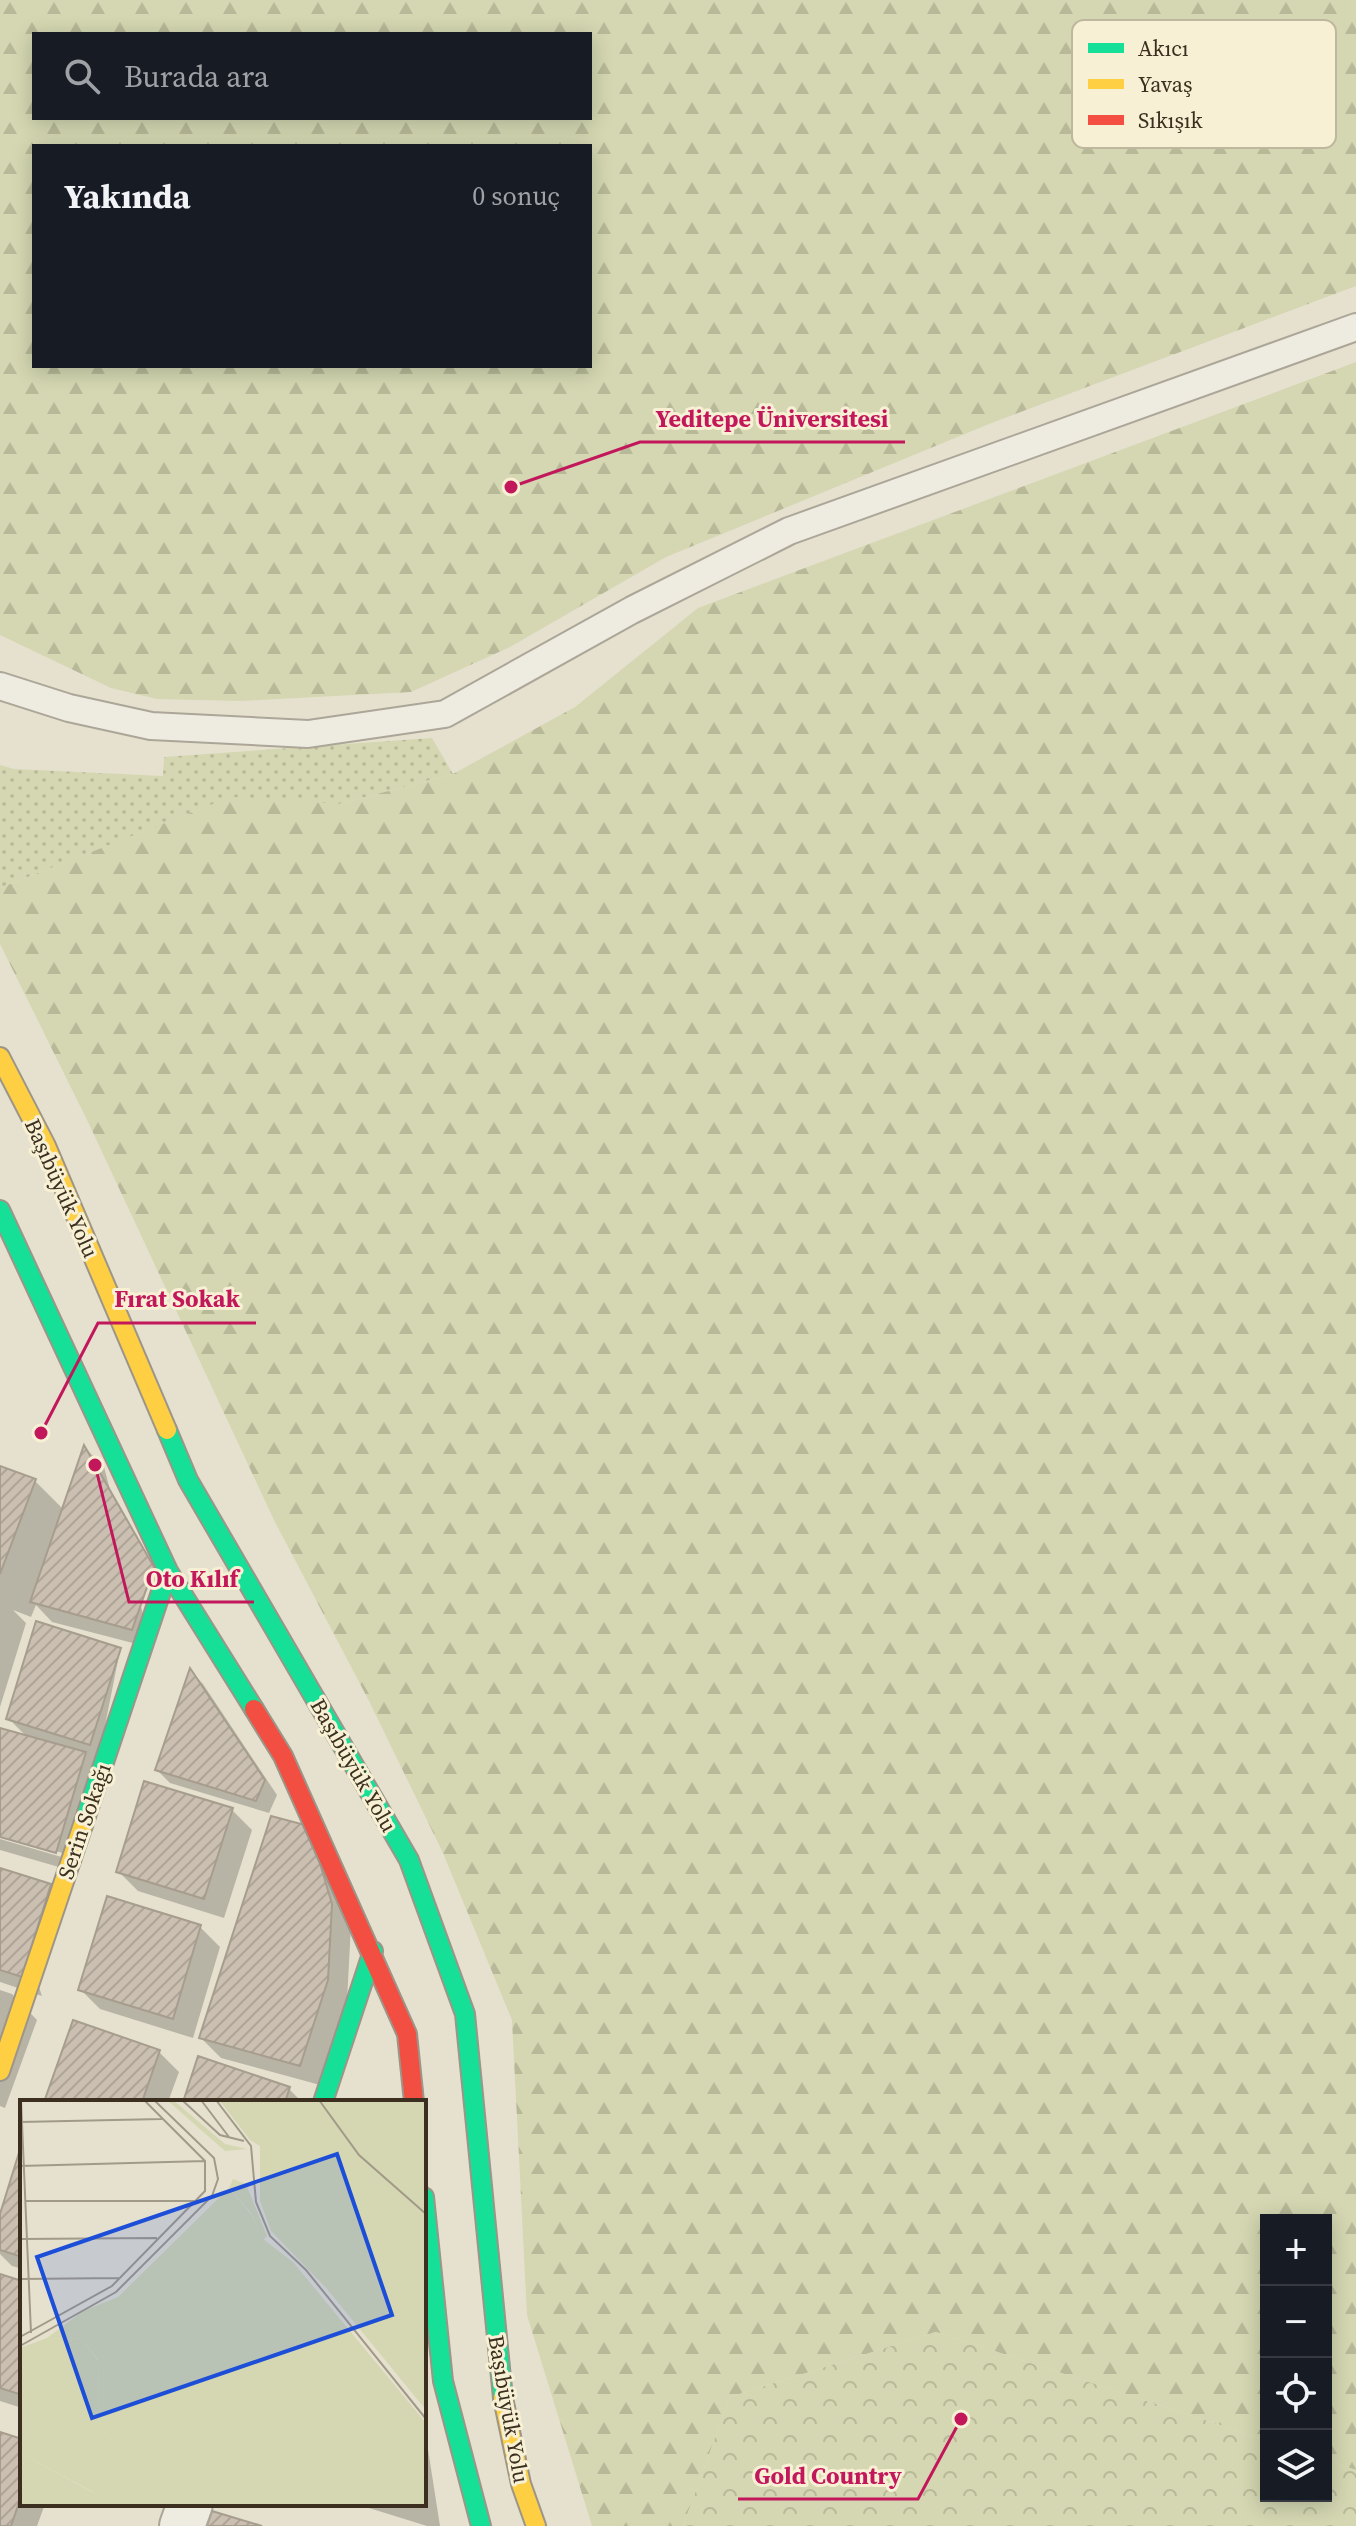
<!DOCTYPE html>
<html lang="tr">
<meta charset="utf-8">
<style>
body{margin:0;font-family:"Source Serif 4",serif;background:#242831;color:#f1f3f6}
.controls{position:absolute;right:24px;bottom:24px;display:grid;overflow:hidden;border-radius:0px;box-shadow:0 4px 20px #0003}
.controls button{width:72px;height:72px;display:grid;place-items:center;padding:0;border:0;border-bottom:2px solid #363941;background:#171b24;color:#f1f3f6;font:40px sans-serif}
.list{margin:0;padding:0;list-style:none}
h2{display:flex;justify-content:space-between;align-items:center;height:104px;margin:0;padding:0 32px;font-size:34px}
h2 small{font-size:26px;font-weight:400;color:#9ea1a6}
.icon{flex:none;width:44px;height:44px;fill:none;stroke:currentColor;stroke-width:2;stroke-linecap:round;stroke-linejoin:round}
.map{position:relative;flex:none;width:1356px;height:2526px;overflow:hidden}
.search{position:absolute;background:#171b24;box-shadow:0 4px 20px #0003;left:32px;top:32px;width:560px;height:88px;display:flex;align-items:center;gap:20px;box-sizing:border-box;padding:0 28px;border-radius:0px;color:#9ea1a6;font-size:30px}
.panel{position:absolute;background:#171b24;box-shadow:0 4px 20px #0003;left:32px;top:144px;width:560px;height:224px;border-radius:0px}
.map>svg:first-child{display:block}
</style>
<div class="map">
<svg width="1356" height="2526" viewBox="0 0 1356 2526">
<defs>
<pattern id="grass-dots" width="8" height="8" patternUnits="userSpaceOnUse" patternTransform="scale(2)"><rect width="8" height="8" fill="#d4d7b1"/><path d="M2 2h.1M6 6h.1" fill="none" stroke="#b7b998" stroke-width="1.8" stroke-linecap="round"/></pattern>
<pattern id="forest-firs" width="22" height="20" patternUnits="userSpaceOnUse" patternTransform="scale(2)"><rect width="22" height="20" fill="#d4d7b1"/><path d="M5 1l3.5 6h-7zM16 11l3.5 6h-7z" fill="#b7b998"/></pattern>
<pattern id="park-crowns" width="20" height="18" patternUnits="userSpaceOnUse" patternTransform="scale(2)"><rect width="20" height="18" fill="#d4d7b1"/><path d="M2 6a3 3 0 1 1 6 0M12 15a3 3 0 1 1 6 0" fill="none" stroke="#b7b998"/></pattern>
<pattern id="building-hatch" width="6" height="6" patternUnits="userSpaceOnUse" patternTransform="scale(2)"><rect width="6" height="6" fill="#cabfb0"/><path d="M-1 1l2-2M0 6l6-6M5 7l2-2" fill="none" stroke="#aea497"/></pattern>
</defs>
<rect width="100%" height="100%" fill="#e6e1cf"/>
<!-- grass -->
<path fill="url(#grass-dots)" d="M 432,738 L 453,774 L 339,804 L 224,800 L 0,888 L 0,765 L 14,769 L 163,776 L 164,757 Z"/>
<!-- forest -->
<path fill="url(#forest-firs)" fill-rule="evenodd" d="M 0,0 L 1356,0 L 1356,286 L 989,424 L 666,557 L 510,647 L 411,692 L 240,701 L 157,699 L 111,688 L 0,635 ZM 34,34 L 590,34 L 590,118 L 34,118 ZM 34,146 L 590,146 L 590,366 L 34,366 Z
M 1356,362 L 1356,2470 L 1326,2460 L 1326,2220 L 1266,2220 L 1266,2440 L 936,2332 L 730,2397 L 683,2526 L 592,2526 L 527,2315 L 512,2020 L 443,1853 L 368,1699 L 274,1520 L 89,1124 L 0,944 L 0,888 L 231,797 L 339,804 L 453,774 L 575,707 L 698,608 Z"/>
<!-- park -->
<path fill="url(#park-crowns)" d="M 936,2332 L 1266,2440 L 1266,2496 L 1326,2496 L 1326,2460 L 1356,2470 L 1356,2526 L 683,2526 L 730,2397 Z"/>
<!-- shadow -->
<path fill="#0003" d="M 85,1448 L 104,1467 L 152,1648 L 52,1622 L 36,1605 L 31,1617 L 13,1610 L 26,1623 L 0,1707 L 0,1468 L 35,1481 L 64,1510 Z
M 120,1650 L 76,1872 L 0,1850 L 0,1839 L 65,1858 L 66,1854 L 0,1835 L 0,1735 L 28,1738 L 8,1718 Z
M 191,1672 L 203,1684 L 277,1795 L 269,1813 L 170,1783 L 157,1770 Z
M 232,1810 L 252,1830 L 224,1918 L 138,1891 L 118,1871 Z
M 328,1848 L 351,1925 L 347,2001 L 320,2085 L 221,2058 L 201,2038 Z
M 0,1870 L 42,1996 L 0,1982 Z
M 108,1899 L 200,1927 L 220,1947 L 193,2038 L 100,2009 L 80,1989 Z
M 0,1990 L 12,1994 L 37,2020 L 5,2108 L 0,2106 Z
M 159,2052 L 179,2072 L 168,2102 L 46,2102 Z
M 289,2089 L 302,2102 L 185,2102 Z
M 22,2149 L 22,2269 L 12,2266 L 0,2254 L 0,2220 Z
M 0,2276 L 22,2283 L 22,2408 L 0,2401 Z
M 424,2424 L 440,2526 L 427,2526 L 356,2504 L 424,2504 Z
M 0,2434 L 22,2441 L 22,2504 L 45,2504 L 37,2526 L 0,2526 Z"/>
<!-- building -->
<path fill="url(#building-hatch)" stroke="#a79d8e" stroke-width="2" d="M 84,1445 L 154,1567 L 132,1630 L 30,1602 Z
M 0,1466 L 36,1479 L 0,1574 Z
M 36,1621 L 121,1648 L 90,1745 L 6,1719 Z
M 190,1668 L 265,1780 L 256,1801 L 155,1770 Z
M 0,1728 L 86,1752 L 56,1853 L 0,1837 Z
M 144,1781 L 233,1808 L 204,1899 L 116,1872 Z
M 271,1816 L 309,1826 L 332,1904 L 328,1980 L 300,2066 L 199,2038 Z
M 0,1868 L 51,1884 L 22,1977 L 0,1970 Z
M 107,1896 L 201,1925 L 173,2019 L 78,1990 Z
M 73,2020 L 160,2050 L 142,2102 L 44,2102 Z
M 198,2056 L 290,2087 L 285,2102 L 183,2102 Z
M 22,2143 L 22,2257 L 0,2250 L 0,2214 Z
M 0,2274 L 22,2281 L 22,2395 L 0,2388 Z
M 0,2432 L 22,2439 L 22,2494 L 11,2526 L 0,2526 Z
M 212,2511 L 262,2526 L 207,2526 Z"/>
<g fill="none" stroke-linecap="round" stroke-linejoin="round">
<!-- lane casing -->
<g stroke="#aca698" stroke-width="30">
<path id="lane" d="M 0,686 L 69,708 L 151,726 L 308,734 L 445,714 L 632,610 L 789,531 L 1356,327"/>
</g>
<!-- street casing -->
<g stroke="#aca698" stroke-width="48">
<path id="street" d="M 182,2526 L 190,2504"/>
</g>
<!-- fast casing -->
<g stroke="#9c9588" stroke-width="22">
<path id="fast" d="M 0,1210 L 168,1571 L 254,1709
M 167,1430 L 188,1480 L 409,1860 L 465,2014 L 503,2398
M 83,1825 L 168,1571
M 323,2102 L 373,1951
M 424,2197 L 443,2381 L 481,2526"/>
</g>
<!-- slow casing -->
<g stroke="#9c9588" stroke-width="22">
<path id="slow" d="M 0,1057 L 46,1146 L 167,1430
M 0,2071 L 83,1825
M 503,2398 L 521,2484 L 536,2526"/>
</g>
<!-- jam casing -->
<g stroke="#9c9588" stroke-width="22">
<path id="jam" d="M 254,1709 L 283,1756 L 407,2034 L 414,2102"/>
</g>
<!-- lane -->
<use href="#lane" stroke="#eeebe1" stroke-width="26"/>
<!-- street -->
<use href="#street" stroke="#eeebe1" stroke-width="44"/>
<!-- fast -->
<use href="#fast" stroke="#16e098" stroke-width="18"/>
<!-- slow -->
<use href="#slow" stroke="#ffcf43" stroke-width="18"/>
<!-- jam -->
<use href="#jam" stroke="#f24e42" stroke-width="18"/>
</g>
<g text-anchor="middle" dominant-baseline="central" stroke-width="6" stroke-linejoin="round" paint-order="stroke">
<!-- street labels -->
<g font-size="22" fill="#3c2f1f" stroke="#f7f0d5">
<text transform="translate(62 1188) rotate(66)">Başıbüyük Yolu</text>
<text transform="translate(354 1765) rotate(60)">Başıbüyük Yolu</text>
<text transform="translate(84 1821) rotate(-71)">Serin Sokağı</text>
<text transform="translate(509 2409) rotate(80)">Başıbüyük Yolu</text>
</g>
</g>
<!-- overview -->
<g transform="translate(20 2100)">
<rect width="406" height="406" fill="#e6e1cf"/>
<path d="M 147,0 L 153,0 L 205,44 L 227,49 L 205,51 ZM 213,79 L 226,84 L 247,136 L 243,140 L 231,113 L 209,88 Z" fill="#d4d7b1"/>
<path d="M 199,0 L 406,0 L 406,310 L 307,189 L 251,131 L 240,101 L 240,46 L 230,40 ZM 209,88 L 231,114 L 243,139 L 273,162 L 406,323 L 406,406 L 0,406 L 0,353 L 72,392 L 105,347 L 79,330 L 78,260 L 62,239 L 27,238 L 63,211 L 98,197 Z" fill="#d4d7b1"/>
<path d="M 27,238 L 62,239 L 78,261 L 79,330 L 105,347 L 73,392 L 0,353 L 0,248 Z" fill="#d4d7b1"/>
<path d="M 9,330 L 45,330 L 45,350 L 9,351 Z" fill="#d4d7b1"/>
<path fill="none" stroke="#a29a89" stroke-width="2" d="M 1,0 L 11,233M 162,0 L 200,35 L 224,41M 181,0 L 209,37M 196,0 L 231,46 L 236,102 L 250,136 L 286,170 L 406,319M 299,0 L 339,55 L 406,114M 0,22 L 142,19M 0,66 L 185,61M 5,101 L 175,101M 0,139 L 137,138M 0,179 L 100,178M 0,237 L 92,186 L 185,91 L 185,61 L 124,0M 0,246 L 96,192 L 192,96 L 198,79 L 194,58 L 134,0"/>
<path fill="#1d4ed8" fill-opacity="0.15" stroke="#1d4ed8" stroke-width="4" d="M 317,54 L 372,215 L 72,318 L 17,157 Z"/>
<rect width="406" height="406" fill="none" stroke="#3c2f1f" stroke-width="4"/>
</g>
<!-- legend -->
<rect x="1072" y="20" width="264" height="128" rx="12" fill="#f7f0d5" stroke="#bfb69e" stroke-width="2"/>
<rect x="1088" y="43" width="36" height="10" fill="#16e098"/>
<rect x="1088" y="79" width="36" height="10" fill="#ffcf43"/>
<rect x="1088" y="115" width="36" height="10" fill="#f24e42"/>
<g font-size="22" fill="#3c2f1f">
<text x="1138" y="56">Akıcı</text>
<text x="1138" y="92">Yavaş</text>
<text x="1138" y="128">Sıkışık</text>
</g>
<!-- callouts -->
<path fill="none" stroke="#c2185b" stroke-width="3" d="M511 487L640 442H905M41 1433L98 1323H256M95 1465L129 1602H254M961 2419L918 2499H738"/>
<g fill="#c2185b" stroke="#f7f0d5" stroke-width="3">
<circle cx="511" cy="487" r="8"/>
<circle cx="41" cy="1433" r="8"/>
<circle cx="95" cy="1465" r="8"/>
<circle cx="961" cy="2419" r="8"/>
</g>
<g font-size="24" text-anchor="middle" font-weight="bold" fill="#c2185b" stroke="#f7f0d5" stroke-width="6" stroke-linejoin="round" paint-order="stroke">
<text x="772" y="427">Yeditepe Üniversitesi</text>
<text x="177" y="1307">Fırat Sokak</text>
<text x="192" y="1587">Oto Kılıf</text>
<text x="828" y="2484">Gold Country</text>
</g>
</svg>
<div class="controls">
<button>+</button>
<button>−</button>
<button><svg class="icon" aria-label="locate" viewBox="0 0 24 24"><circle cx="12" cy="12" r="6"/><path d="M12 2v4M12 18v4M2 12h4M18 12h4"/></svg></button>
<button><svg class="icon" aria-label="layers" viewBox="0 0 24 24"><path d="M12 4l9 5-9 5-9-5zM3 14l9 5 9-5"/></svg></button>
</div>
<div class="search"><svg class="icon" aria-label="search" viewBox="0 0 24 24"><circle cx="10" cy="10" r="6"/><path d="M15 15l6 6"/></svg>Burada ara</div>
<section class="panel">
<h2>Yakında<small>0 sonuç</small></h2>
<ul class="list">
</ul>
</section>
</div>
